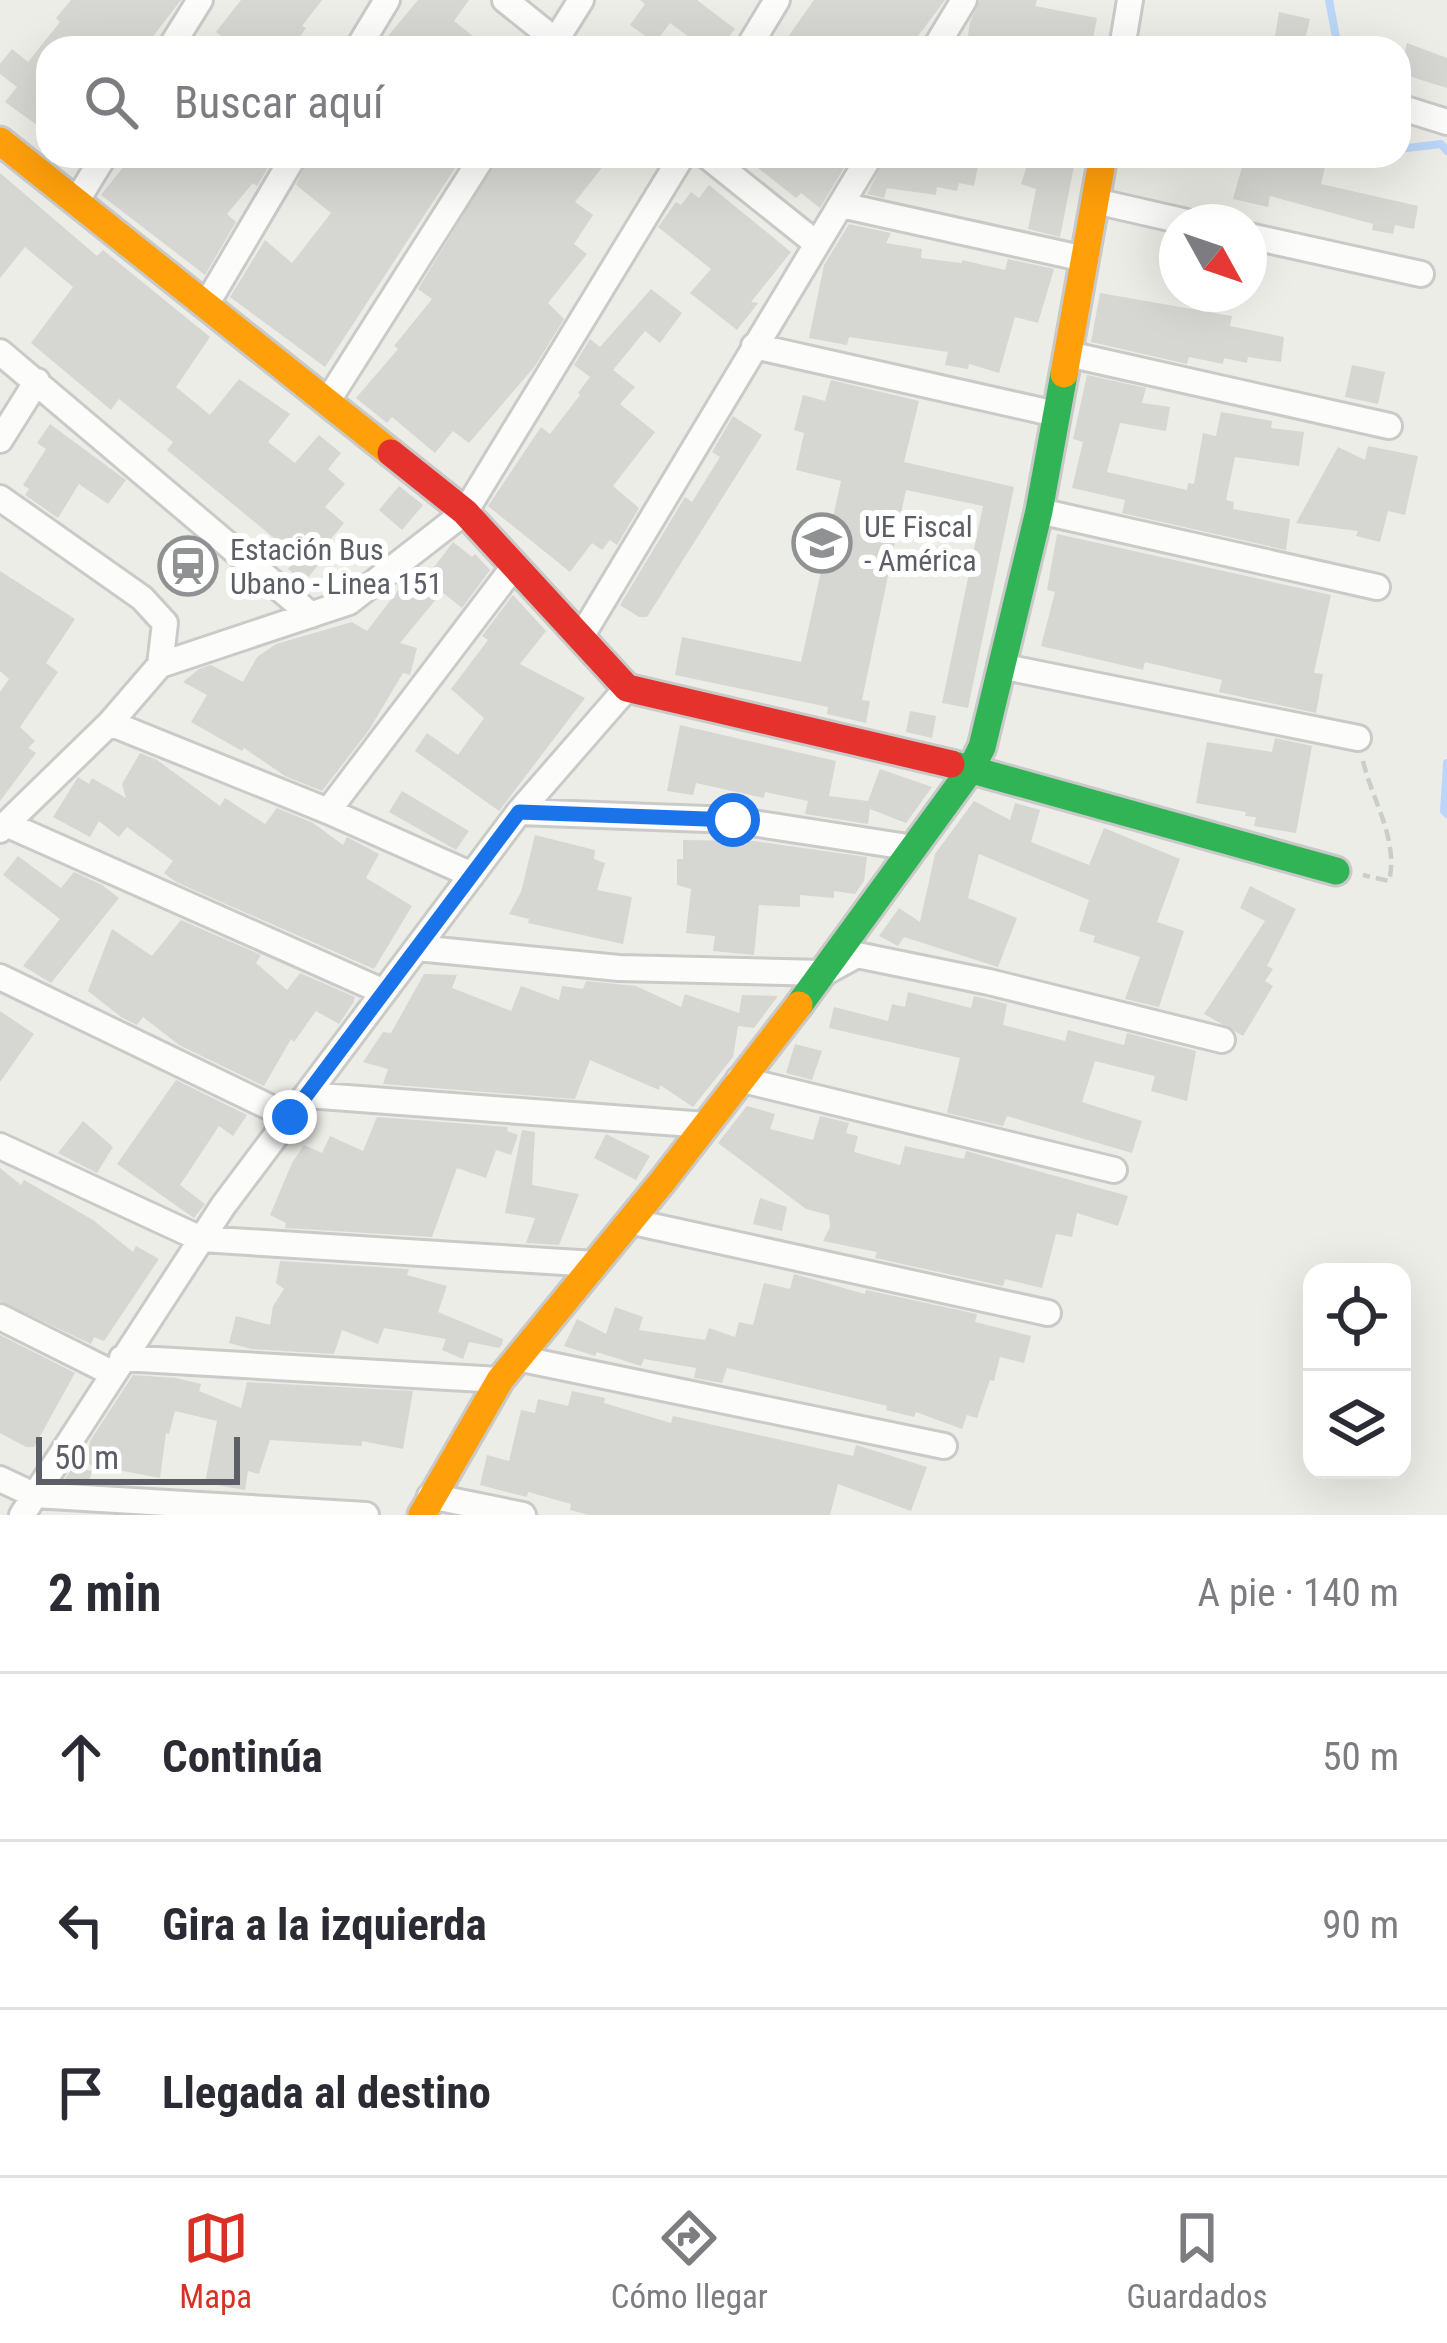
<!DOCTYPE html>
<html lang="es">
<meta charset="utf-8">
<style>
body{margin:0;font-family:"Roboto Condensed",sans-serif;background:#f7f7f7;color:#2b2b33}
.controls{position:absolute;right:36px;bottom:36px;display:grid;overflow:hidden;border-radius:24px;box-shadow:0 12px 48px #0002}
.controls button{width:108px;height:108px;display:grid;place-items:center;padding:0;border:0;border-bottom:3px solid #e1e1e2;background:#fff;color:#2b2b33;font:60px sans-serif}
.compass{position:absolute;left:1159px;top:204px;width:108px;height:108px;border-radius:50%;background:#fff;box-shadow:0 12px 48px #0002;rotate:130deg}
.scale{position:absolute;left:36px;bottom:30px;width:204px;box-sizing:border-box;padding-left:12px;border:6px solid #5c5f66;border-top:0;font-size:33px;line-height:42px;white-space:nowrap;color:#5c5f66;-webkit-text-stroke:9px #fff;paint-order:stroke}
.stop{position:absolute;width:36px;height:36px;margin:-27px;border:9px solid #1a73e8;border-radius:50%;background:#fff}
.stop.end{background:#1a73e8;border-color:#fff;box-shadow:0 3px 12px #0008}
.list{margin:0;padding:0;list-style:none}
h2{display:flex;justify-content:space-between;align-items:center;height:156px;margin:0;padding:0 48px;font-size:51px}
h2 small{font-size:39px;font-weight:400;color:#7c7c81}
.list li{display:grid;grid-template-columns:78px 1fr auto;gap:36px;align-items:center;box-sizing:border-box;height:168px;padding:0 48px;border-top:3px solid #e1e1e2}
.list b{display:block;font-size:45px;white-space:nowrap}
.list em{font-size:39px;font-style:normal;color:#7c7c81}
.icon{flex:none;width:66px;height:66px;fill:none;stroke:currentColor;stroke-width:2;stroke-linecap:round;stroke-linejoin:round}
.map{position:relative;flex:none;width:1447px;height:1515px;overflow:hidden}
.search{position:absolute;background:#fff;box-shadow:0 12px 48px #0002;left:36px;right:36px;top:36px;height:132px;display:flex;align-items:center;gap:30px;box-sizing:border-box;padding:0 42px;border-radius:36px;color:#7c7c81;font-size:45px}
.sheet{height:660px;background:#fff}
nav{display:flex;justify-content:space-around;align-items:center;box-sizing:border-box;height:168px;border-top:3px solid #e1e1e2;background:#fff;font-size:33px;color:#7c7c81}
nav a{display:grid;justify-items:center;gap:6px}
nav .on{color:#d93025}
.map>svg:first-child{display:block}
</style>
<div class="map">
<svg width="1447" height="1515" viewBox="0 0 1447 1515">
<rect width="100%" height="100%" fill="#edede7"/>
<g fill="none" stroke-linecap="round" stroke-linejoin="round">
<!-- stream -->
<path stroke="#bbd6f8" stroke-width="8" d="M 1329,0 L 1338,48
M 1399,149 L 1441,144 L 1447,151
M 1447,763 L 1444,811 L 1447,814"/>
</g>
<!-- building -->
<path fill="#d6d6d2" d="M 71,0 L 181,0 L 144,48 L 48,48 L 48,133 L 5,102 L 17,87 L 0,74 L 0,64 L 12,49 L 28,62 L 60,22 L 56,18 Z
M 241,0 L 322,0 L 302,26 L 306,28 L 292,48 L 237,48 L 216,32 Z
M 418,0 L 469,0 L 454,21 L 488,48 L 378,48 Z
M 640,0 L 697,0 L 735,29 L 720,48 L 704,48 L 670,23 L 655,43 L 630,25 L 645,4 Z
M 814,0 L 945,0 L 909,48 L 780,48 Z
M 980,0 L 1037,0 L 1035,6 L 1097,18 L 1091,48 L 966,48 L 970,22 Z
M 1279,12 L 1310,19 L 1303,48 L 1273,48 Z
M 1407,43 L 1447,58 L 1447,88 L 1399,73 Z
M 132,156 L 275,156 L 257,186 L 253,183 L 227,214 L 236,222 L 205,275 L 101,195 Z
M 310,156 L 463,156 L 325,367 L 230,297 L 265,240 L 292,263 L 331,213 L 296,185 Z
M 499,156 L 611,156 L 575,202 L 593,215 L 574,244 L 587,254 L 548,303 L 564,319 L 535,366 L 469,443 L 453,431 L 435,453 L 392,417 L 387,423 L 356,398 L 398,349 L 394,346 L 432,299 L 418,289 Z
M 743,156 L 851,156 L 820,208 L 801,193 L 796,198 Z
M 886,156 L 980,156 L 974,186 L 959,183 L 957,191 L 937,187 L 936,195 L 887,188 L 884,198 L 867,194 Z
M 1030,156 L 1076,156 L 1060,237 L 1028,229 L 1036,189 L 1021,184 Z
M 1245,156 L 1304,156 L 1326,162 L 1321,184 L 1418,206 L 1414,229 L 1395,225 L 1393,234 L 1372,230 L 1373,224 L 1270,196 L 1268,207 L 1233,199 Z
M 0,173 L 97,256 L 103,250 L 210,337 L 176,387 L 210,415 L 239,379 L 290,414 L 268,442 L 295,463 L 319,435 L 341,453 L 328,469 L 345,484 L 325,507 L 344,523 L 316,557 L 321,562 L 304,582 L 288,569 L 294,562 L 270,542 L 274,538 L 167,450 L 173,442 L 119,399 L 111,410 L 31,343 L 73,287 L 25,247 L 0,278 Z
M 709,185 L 791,252 L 751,302 L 758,303 L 737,330 L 690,293 L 711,269 L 658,227 L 676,202 L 681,205 L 691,192 L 699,198 Z
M 849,224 L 891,233 L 886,243 L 922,249 L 921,258 L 962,263 L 962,260 L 1005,270 L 1008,259 L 1054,269 L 1038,323 L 1015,317 L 999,373 L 969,364 L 968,369 L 945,365 L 948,352 L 849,337 L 847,345 L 809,338 L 824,265 Z
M 651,289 L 682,313 L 660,343 L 645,331 L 613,370 L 635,387 L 620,404 L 655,432 L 613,486 L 639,508 L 617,545 L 610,540 L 602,550 L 592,543 L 570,572 L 488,506 L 541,427 L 550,434 L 580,395 L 578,393 L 590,377 L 574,365 L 590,339 L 600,347 Z
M 1100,293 L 1232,316 L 1230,326 L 1284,337 L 1281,362 L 1248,357 L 1247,363 L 1224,358 L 1223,364 L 1189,357 L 1187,364 L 1091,342 Z
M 1352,365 L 1385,372 L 1378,404 L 1345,397 Z
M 1087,375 L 1146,388 L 1142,403 L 1170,407 L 1166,431 L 1120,423 L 1107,472 L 1187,490 L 1188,483 L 1194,484 L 1203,433 L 1216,436 L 1221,412 L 1272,421 L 1271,428 L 1304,432 L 1299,466 L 1235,457 L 1226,500 L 1234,502 L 1233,509 L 1290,519 L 1286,550 L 1122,513 L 1125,500 L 1072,488 L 1083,442 L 1073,439 Z
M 831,380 L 919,401 L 904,462 L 1014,487 L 968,708 L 942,703 L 983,506 L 906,490 L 862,700 L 870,701 L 866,723 L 827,714 L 828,707 L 675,675 L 682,637 L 801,662 L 841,481 L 796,470 L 804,433 L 794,430 L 803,395 L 825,401 Z
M 733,416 L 762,435 L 647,617 L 639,617 L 620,605 L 685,497 L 692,502 L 720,457 L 712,452 Z
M 50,424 L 126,480 L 108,504 L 79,484 L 58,518 L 25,495 L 29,489 L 23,485 L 46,449 L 37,443 Z
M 1368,446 L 1418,456 L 1405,515 L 1388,511 L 1380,542 L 1356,536 L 1358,531 L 1296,523 L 1338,447 L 1365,460 Z
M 399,486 L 423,505 L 402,530 L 379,510 Z
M 1057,534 L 1331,595 L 1314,673 L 1323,674 L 1316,713 L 1219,692 L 1222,680 L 1145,662 L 1143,670 L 1041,646 L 1055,592 L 1047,590 Z
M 453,542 L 472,557 L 475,554 L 490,570 L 462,608 L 442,592 L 400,643 L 417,648 L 410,675 L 403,673 L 369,730 L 322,791 L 285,776 L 244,748 L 242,751 L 191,722 L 207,695 L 183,682 L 199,669 L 211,665 L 243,682 L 257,657 L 276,644 L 352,622 L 367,631 L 409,576 L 419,569 L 428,575 Z
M 0,571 L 75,619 L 46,663 L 58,672 L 20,727 L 35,741 L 28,748 L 36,753 L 0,801 L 0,692 L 9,679 L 0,671 Z
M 513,595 L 546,631 L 520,664 L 585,698 L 499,811 L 415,751 L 427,733 L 458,755 L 484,718 L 451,689 L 488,640 L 482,636 Z
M 910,711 L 936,716 L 932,738 L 906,732 Z
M 680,725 L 836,761 L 829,796 L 868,801 L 880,769 L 932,787 L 906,823 L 870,809 L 868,824 L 805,814 L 808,801 L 765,792 L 764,798 L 696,783 L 693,795 L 667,791 Z
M 1275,738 L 1312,746 L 1296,833 L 1254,826 L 1256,817 L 1245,816 L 1246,812 L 1196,803 L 1207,742 L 1272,752 Z
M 140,753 L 157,760 L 220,806 L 225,798 L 265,824 L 277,808 L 313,823 L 343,845 L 347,837 L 379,854 L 366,878 L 412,906 L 374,969 L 176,882 L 164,873 L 173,861 L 127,827 L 119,837 L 99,821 L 90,837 L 53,817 L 78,777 L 89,784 L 92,778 L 126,798 L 122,784 Z
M 402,791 L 469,831 L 456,850 L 389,812 Z
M 974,801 L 1010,820 L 1015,803 L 1040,810 L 1031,842 L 1089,865 L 1104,828 L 1180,859 L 1157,922 L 1184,931 L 1159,1007 L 1125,999 L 1140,957 L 1093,942 L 1095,936 L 1079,931 L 1089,900 L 979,854 L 968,898 L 1017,918 L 998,967 L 904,937 L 898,946 L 879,936 L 899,908 L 920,922 L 935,854 Z
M 535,835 L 595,850 L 594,859 L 605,863 L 597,890 L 632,897 L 623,944 L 528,923 L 529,919 L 509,914 L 521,892 Z
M 683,840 L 754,841 L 867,857 L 864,881 L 855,894 L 834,891 L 834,898 L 800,895 L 800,907 L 759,905 L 754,955 L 713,951 L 715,936 L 686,933 L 691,889 L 677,885 L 677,859 L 683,859 Z
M 18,856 L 61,888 L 74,872 L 102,885 L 119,898 L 51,983 L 23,966 L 60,919 L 3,875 Z
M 1250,886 L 1296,909 L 1267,966 L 1273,969 L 1265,981 L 1273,986 L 1243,1036 L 1204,1014 L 1265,921 L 1240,908 Z
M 181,920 L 261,955 L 256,963 L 287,990 L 300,973 L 355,997 L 353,1003 L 339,1024 L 316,1011 L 294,1042 L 291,1039 L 264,1086 L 179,1045 L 143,1017 L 137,1025 L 121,1017 L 88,991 L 112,929 L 152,956 Z
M 424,974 L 457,975 L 452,988 L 511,1011 L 521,986 L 559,1000 L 562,986 L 583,989 L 586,981 L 636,986 L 681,1007 L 685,994 L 739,1013 L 742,995 L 778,996 L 754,1028 L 738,1026 L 733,1057 L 693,1107 L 660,1085 L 659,1090 L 590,1060 L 575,1099 L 383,1084 L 388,1069 L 363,1062 L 383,1032 L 391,1033 Z
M 908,992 L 971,1008 L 974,996 L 1007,1004 L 1003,1025 L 1065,1041 L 1068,1030 L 1124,1045 L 1127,1033 L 1196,1051 L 1187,1101 L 1151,1091 L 1155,1076 L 1095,1061 L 1082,1102 L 1142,1121 L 1132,1153 L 1007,1116 L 1003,1126 L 947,1113 L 960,1058 L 829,1028 L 834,1007 L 888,1021 L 892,1004 L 905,1007 Z
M 0,1011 L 34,1034 L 0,1082 Z
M 795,1044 L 822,1051 L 812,1080 L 786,1073 Z
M 176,1080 L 247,1115 L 233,1136 L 219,1126 L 180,1185 L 205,1204 L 194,1218 L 117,1164 Z
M 747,1106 L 775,1114 L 770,1129 L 813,1140 L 820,1116 L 849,1123 L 846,1133 L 858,1136 L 854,1152 L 900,1165 L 905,1146 L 964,1159 L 966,1151 L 1128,1196 L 1118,1226 L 1077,1213 L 1072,1237 L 1056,1234 L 1042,1288 L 1005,1279 L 1003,1286 L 875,1258 L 877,1252 L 823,1241 L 830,1227 L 829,1215 L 806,1209 L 718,1143 Z
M 377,1117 L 508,1127 L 507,1131 L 518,1135 L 511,1155 L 496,1150 L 486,1178 L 457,1168 L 432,1237 L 285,1228 L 286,1223 L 270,1215 L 292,1163 L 304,1145 L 322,1153 L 330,1136 L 363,1151 Z
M 83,1121 L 113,1147 L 97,1173 L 58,1153 Z
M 522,1130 L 535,1132 L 532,1185 L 579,1194 L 559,1245 L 526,1243 L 535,1218 L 505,1213 Z
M 606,1134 L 650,1156 L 636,1180 L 594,1158 Z
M 0,1168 L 21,1185 L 24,1180 L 93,1220 L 133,1252 L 136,1246 L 159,1259 L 104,1341 L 94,1337 L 91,1344 L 0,1301 Z
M 760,1198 L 787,1207 L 782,1231 L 753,1224 Z
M 280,1261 L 409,1269 L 407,1275 L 447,1286 L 438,1312 L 503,1339 L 502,1345 L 499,1348 L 469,1342 L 463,1359 L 442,1350 L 446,1339 L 384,1328 L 378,1344 L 342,1330 L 334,1354 L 251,1349 L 229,1343 L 236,1316 L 270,1325 L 273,1306 L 284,1289 L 276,1283 Z
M 794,1274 L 865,1294 L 866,1290 L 977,1314 L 975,1322 L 1031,1336 L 1024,1363 L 1000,1357 L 994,1381 L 990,1380 L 977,1418 L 967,1415 L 962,1429 L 916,1412 L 914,1417 L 886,1410 L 887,1406 L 727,1368 L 722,1383 L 694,1378 L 696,1368 L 644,1359 L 641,1366 L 597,1352 L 595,1356 L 564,1346 L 577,1319 L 606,1334 L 615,1307 L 643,1317 L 639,1330 L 705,1340 L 709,1328 L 735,1337 L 739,1322 L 753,1325 L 764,1283 L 790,1289 Z
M 0,1335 L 75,1373 L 34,1447 L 26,1447 L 0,1433 Z
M 133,1375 L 176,1378 L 201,1384 L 199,1391 L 241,1408 L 247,1382 L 413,1391 L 403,1449 L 362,1441 L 362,1446 L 270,1440 L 259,1474 L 248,1471 L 245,1490 L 205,1483 L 217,1421 L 175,1411 L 169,1434 L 166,1433 L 160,1478 L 87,1464 L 90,1441 Z
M 572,1391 L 605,1398 L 604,1403 L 671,1423 L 673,1416 L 853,1456 L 856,1445 L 927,1467 L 911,1511 L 838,1484 L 830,1515 L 589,1515 L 570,1510 L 571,1504 L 528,1492 L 527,1497 L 480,1485 L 487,1455 L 509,1461 L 521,1410 L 535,1413 L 538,1399 L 568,1406 Z
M 73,1467 L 92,1471 L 89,1482 L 64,1480 Z"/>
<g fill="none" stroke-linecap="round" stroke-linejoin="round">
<!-- street casing -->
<g stroke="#cacbc9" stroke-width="30">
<path id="street" d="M 505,0 L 565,48
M 170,48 L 200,0
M 358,48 L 387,0
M 551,48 L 581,0
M 748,48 L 777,0
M 935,48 L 964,0
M 1122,48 L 1130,0
M 1399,107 L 1447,122
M 707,156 L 817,244
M 1095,201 L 1187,222
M 76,202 L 104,156
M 841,205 L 1085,259
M 1249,236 L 1421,274
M 206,305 L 294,156
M 754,346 L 1056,414
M 0,352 L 311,615
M 1068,354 L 1389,426
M 327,402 L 483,156
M 0,440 L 37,381
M 0,498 L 142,598 L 165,623 L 160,665
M 1039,511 L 1377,587
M 581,637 L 870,156
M 1000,666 L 1358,738
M 110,723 L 328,811 L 472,875
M 328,811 L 515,565
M 519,812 L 733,820 L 914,848
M 6,824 L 384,992
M 0,830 L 110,723 L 160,665 L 349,602 L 465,512 L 682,156
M 417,948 L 619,968 L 824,973 L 857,955 L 989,982 L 1222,1040
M 0,977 L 290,1117
M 739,1079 L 1114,1170
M 307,1095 L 706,1125
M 0,1146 L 201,1239 L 595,1264
M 629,1221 L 1048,1313
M 0,1317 L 112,1373
M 122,1358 L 500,1380
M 517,1358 L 944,1446
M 0,1479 L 34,1495 L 366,1515
M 430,1496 L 523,1515
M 22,1515 L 223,1206 L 519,812 L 627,688"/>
</g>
<!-- fast casing -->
<g stroke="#c8c9c8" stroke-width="33">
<path id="fast" d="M 951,764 L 1336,871
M 799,1005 L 971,769 L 982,747 L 1039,511 L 1064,374"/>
</g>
<!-- slow casing -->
<g stroke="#c8c9c8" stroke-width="33">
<path id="slow" d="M 0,141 L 391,453
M 1064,374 L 1103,156
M 422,1515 L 500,1380 L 662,1182 L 799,1005"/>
</g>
<!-- jam casing -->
<g stroke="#c8c9c8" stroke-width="33">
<path id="jam" d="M 391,453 L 465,512 L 627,688 L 951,764"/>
</g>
<!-- path -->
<path stroke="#c9cecb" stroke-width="4.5" stroke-dasharray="12 6" stroke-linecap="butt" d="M 1363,761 C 1372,800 1399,840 1389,881 L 1363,875"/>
<!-- street -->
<use href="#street" stroke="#fcfcfb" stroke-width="24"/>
<!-- fast -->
<use href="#fast" stroke="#30b455" stroke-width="27"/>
<!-- slow -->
<use href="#slow" stroke="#ff9f0a" stroke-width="27"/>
<!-- jam -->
<use href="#jam" stroke="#e5322d" stroke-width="27"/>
</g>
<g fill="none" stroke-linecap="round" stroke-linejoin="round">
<!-- route -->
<path stroke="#1a73e8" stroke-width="15" d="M 290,1117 L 519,812 L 733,820"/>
</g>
<!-- icons -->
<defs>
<g id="school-ring" transform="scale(3)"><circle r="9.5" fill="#fff" stroke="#8f9193" stroke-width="1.5"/><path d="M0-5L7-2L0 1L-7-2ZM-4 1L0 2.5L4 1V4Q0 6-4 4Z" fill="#8f9193"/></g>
<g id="station-ring" transform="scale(3)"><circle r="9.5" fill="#fff" stroke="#8f9193" stroke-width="1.5"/><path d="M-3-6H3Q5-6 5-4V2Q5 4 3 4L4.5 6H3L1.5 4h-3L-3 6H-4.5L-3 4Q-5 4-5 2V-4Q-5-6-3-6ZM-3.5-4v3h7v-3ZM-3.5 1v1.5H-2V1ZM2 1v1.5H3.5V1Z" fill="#8f9193"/></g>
</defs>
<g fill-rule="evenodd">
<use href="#school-ring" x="822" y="543"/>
<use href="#station-ring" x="188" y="566"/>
</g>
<g text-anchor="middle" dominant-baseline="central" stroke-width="12" stroke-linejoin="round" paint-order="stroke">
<!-- poi labels -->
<g font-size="30" fill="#5c5f66" stroke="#fff" text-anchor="start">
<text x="864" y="526">UE Fiscal<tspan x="864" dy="34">- América</tspan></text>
<text x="230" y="549">Estación Bus<tspan x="230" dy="34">Ubano - Linea 151</tspan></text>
</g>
</g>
</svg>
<div class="controls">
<button><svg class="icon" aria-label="locate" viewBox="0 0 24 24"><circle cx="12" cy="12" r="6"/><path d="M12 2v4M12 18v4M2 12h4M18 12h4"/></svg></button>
<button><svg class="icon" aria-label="layers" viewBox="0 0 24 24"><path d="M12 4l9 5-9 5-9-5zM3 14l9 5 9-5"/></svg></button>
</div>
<svg class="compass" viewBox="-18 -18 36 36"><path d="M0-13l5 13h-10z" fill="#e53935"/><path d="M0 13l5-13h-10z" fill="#7c7c81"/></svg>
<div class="scale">50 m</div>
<div class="stop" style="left:733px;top:820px"></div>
<div class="stop end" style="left:290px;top:1117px"></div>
<div class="search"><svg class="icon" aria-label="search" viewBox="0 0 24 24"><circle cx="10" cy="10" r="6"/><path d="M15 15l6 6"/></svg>Buscar aquí</div>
</div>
<section class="sheet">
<h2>2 min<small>A pie · 140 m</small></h2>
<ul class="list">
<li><svg class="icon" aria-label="ahead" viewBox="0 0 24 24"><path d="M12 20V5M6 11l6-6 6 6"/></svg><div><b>Continúa</b></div><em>50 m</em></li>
<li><svg class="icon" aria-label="left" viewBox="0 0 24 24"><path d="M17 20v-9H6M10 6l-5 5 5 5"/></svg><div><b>Gira a la izquierda</b></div><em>90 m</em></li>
<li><svg class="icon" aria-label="arrive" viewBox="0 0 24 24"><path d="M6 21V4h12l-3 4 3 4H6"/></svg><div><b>Llegada al destino</b></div></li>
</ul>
</section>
<nav>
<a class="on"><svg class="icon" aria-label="map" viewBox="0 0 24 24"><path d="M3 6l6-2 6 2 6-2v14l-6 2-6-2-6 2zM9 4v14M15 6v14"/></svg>Mapa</a>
<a><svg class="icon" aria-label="directions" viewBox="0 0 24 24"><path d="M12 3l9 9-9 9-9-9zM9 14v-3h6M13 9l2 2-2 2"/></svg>Cómo llegar</a>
<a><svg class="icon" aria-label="saved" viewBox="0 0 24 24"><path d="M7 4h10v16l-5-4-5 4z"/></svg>Guardados</a>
</nav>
